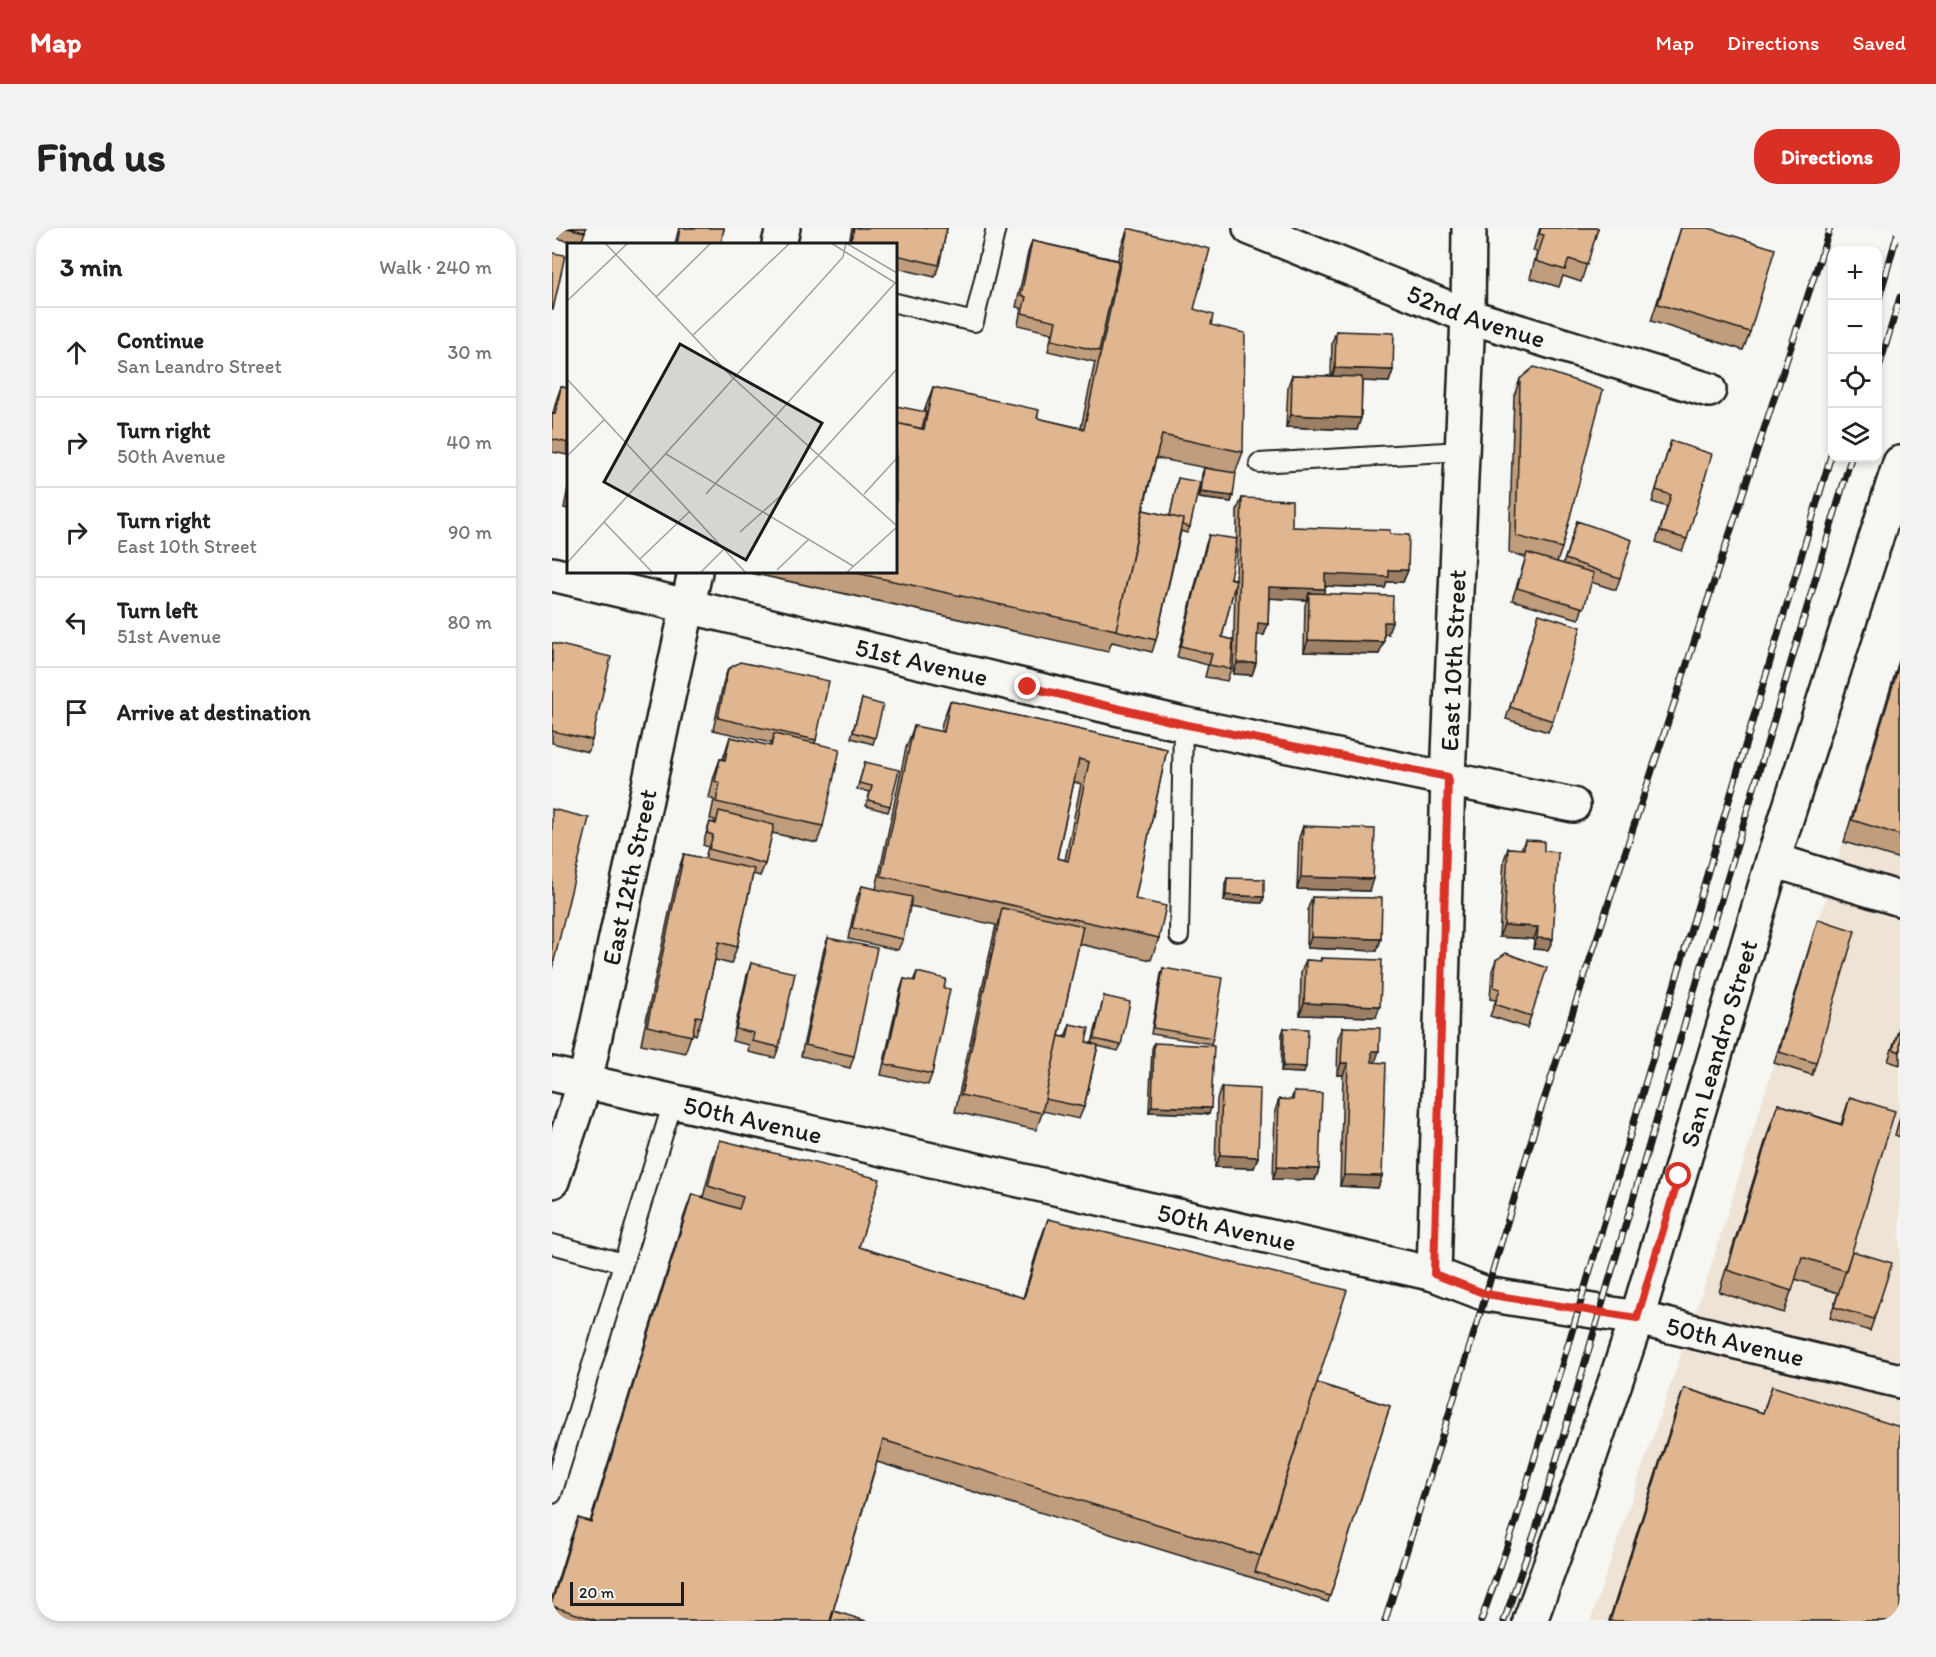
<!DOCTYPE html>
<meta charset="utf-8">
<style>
body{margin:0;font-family:Itim,sans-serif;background:#f2f2f2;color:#222}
.controls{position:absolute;right:18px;top:18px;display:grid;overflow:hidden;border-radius:12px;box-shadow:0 3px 9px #0003}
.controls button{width:54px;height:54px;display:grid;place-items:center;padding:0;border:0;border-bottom:2px solid #e0e0e0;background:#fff;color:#222;font:30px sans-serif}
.scale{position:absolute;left:18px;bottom:15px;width:114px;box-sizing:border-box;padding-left:6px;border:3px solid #1c1c1c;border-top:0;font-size:16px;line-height:21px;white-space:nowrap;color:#1c1c1c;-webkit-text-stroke:4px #f6f6f2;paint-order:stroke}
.stop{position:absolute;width:18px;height:18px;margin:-14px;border:4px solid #d93025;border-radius:50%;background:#fff}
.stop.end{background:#d93025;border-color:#fff;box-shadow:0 2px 6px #0008}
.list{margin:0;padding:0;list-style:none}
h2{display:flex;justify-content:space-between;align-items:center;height:78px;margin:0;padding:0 24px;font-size:26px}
h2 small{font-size:20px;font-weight:400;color:#767676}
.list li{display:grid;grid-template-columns:39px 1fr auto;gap:18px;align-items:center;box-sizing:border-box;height:90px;padding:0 24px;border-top:2px solid #e0e0e0}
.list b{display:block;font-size:22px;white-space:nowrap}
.list p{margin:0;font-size:20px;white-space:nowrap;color:#767676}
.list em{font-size:20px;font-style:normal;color:#767676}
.icon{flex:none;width:33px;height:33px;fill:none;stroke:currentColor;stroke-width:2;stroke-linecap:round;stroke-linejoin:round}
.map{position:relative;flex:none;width:1348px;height:1393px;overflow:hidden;border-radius:24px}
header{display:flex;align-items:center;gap:36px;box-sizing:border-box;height:84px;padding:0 30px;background:#d93025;color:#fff}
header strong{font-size:28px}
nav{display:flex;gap:33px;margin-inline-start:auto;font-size:21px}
.intro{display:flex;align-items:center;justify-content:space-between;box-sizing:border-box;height:144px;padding:0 36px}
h1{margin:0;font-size:42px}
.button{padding:15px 27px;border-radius:24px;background:#d93025;color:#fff;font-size:21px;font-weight:700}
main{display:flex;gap:36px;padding:0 36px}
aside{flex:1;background:#fff;border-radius:24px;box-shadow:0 3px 9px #0003}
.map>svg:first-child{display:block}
</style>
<header>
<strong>Map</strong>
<nav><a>Map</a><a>Directions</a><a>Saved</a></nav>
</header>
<div class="intro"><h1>Find us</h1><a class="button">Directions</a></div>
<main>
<aside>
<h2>3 min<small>Walk · 240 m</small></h2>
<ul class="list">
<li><svg class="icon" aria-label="ahead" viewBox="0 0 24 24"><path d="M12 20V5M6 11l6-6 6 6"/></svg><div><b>Continue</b><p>San Leandro Street</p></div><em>30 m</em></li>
<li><svg class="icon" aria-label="right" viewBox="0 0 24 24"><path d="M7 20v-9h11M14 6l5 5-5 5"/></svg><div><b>Turn right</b><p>50th Avenue</p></div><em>40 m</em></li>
<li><svg class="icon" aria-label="right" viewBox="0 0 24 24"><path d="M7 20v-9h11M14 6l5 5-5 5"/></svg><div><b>Turn right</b><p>East 10th Street</p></div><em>90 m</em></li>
<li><svg class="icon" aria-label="left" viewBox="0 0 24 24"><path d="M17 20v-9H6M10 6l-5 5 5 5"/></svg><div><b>Turn left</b><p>51st Avenue</p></div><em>80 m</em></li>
<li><svg class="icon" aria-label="arrive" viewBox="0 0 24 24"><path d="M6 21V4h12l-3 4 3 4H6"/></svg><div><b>Arrive at destination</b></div></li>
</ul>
</aside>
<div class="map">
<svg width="1348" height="1393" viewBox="0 0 1348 1393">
<rect width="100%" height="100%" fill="#f6f6f2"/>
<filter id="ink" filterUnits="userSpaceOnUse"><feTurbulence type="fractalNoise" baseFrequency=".0167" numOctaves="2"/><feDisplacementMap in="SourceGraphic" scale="12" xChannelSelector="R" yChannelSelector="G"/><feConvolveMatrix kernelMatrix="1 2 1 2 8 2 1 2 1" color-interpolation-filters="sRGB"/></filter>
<g filter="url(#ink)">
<!-- built -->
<path fill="#efe3d5" d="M 1348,433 L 1348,1393 L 1038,1393 L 1157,1044 Z"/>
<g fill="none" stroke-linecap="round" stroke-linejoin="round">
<!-- lane casing -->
<g stroke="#1c1c1c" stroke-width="22">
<path id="lane" d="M 344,75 L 422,94 L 444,0
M 707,235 L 910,223
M 627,708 L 631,496
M 0,1016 L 71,1035
M 0,1266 L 121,874"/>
</g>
<!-- street casing -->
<g stroke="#1c1c1c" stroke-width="38">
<g id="street">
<path id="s1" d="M 698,0 L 916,88 L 1157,162"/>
<path d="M 227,16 L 231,0"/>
<path id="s2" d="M 0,346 L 631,496 L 1021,577"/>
<path d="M 1221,632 L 1348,671"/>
<path id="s3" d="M 0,846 L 882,1046 L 934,1066 L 1085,1090 L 1348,1153"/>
<path id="s4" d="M 0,953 L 33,854 L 143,344"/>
<path id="s5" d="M 882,1046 L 896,549 L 916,88 L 917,0"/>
</g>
</g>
<!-- secondary casing -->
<g stroke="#1c1c1c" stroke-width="38">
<g id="secondary">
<path id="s6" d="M 978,1393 L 1036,1234 L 1085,1090 L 1221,632 L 1348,235"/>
</g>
</g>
<!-- lane -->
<use href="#lane" stroke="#f6f6f2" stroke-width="18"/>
<!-- street -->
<use href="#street" stroke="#f6f6f2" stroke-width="33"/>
<!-- secondary -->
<use href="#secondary" stroke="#f6f6f2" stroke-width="33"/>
<!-- rail casing -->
<g stroke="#1c1c1c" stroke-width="7">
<path id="rail" d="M 1326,74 L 1347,0
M 1326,143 L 1348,69
M 833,1393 L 934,1066 L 985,893 L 1278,0
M 929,1393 L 963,1296 L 1280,224
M 952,1393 L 984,1301 L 1299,230"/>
</g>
<!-- rail -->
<use href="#rail" stroke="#f6f6f2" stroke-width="4.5" stroke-dasharray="14" stroke-linecap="butt"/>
</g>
<!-- wall -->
<path fill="#c09d7c" stroke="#1c1c1c" stroke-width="1.5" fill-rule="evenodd" d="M 0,0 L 34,0 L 29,16 L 0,9 Z
M 127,0 L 172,0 L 169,16 L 123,16 Z
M 300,0 L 395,0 L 387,37 L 383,49 L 344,40 L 344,16 L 297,16 Z
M 576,0 L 642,81 L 659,97 L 691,224 L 683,245 L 681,268 L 679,274 L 647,270 L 650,246 L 652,240 L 665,242 L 604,230 L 591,282 L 618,288 L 626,250 L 638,299 L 635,305 L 629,303 L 604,412 L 600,424 L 560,414 L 556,424 L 199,345 L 200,344 L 344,344 L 372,184 L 381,159 L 485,190 L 529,200 L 543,134 L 496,123 L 500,105 L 466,97 L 469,80 L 464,79 L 476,25 L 480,13 L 566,32 L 568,22 Z
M 988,0 L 1046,0 L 1029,54 L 1011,48 L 1007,59 L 978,50 L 985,24 L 981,23 Z
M 1129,0 L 1198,104 L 1191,122 L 1099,93 Z
M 784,103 L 841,142 L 837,154 L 810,153 L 809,190 L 805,202 L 734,199 L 736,158 L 740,147 L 779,148 L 780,115 Z
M 968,151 L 1010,320 L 1005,334 L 1011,336 L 1025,293 L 1068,350 L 1064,362 L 1039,354 L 1027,391 L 960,372 L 974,329 L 957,325 L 962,168 Z
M 9,159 L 16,160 L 16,227 L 0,224 L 0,185 L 1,185 L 5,170 Z
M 1119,213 L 1135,311 L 1130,323 L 1104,314 L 1115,279 L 1100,274 Z
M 16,260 L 16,281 L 12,280 Z
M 690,270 L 740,299 L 838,306 L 856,342 L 851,354 L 835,354 L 833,360 L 773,358 L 771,366 L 836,406 L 832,406 L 832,414 L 827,426 L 752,424 L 753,377 L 755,372 L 717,370 L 716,396 L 712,407 L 705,407 L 704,435 L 700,447 L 681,446 L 683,356 L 670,409 L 679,441 L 675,453 L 653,449 L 656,437 L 625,429 L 653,319 L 657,307 L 678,350 L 684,351 L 685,282 Z
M 987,386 L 1001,493 L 996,504 L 954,491 Z
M 0,415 L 40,512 L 36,524 L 0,515 Z
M 1348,429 L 1348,631 L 1292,614 Z
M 176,441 L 264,512 L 263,515 L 271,598 L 265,615 L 220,605 L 213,636 L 208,648 L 201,646 L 185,719 L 179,736 L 163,732 L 150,789 L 144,807 L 140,805 L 133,825 L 89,816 L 126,643 L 132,626 L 153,631 L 156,619 L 151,617 L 154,606 L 158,594 L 162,595 L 163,592 L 158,591 L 162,572 L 157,570 L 162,548 L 168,531 L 171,531 L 178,509 L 218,518 L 219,515 L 161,502 L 172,452 Z
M 310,471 L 323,510 L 321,516 L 299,510 Z
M 398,473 L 615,521 L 583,671 L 607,710 L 599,732 L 527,716 L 507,808 L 513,809 L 518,796 L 534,814 L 540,815 L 552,768 L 569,817 L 566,823 L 546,818 L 532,879 L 527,891 L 491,883 L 484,902 L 403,884 L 444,697 L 358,678 L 351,711 L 346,722 L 296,711 L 305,669 L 310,658 L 324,661 L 354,520 L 362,498 L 389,504 L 390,495 ZM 522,554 L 529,556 L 513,632 L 505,630 Z
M 313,534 L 338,578 L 336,584 L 314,578 L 318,564 L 305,561 Z
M 751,598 L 817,663 L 745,661 L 747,610 Z
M 973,612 L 992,623 L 1001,711 L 996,722 L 981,721 L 982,711 L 947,709 L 952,632 L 956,620 L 969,621 Z
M 675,650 L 712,669 L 710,675 L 672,673 L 673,656 Z
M 760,669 L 829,711 L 825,723 L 755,720 L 756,680 Z
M 1266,691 L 1264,835 L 1260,847 L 1222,835 Z
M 276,710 L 302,828 L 298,840 L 249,828 L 272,721 Z
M 769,730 L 824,789 L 748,787 L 749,744 L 754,732 L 768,733 Z
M 944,732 L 979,788 L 975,800 L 938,788 L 944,772 L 938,771 L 940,743 Z
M 199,735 L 227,819 L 223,830 L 196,824 L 197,817 L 180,813 L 195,747 Z
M 611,740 L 661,810 L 659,816 L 599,806 L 609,746 Z
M 365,744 L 392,760 L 380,846 L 376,857 L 329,847 L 348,763 L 352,751 L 361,753 Z
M 1348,797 L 1348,837 L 1336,833 Z
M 791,799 L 823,834 L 830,948 L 826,960 L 788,958 L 791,847 L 785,847 L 786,810 Z
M 732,800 L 752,845 L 729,844 L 730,806 Z
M 602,815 L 657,886 L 597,884 L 600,821 Z
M 670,859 L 706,929 L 702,940 L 663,939 L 665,871 Z
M 742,864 L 767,941 L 763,952 L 721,951 L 723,883 L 727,871 L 739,872 Z
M 1298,869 L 1300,1023 L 1322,1091 L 1318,1103 L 1278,1090 L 1286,1065 L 1243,1051 L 1232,1085 L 1167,1064 L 1218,898 L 1226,876 L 1289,896 Z
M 1348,889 L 1348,909 L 1343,907 Z
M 168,912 L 307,1019 L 471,1070 L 488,1013 L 496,991 L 765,1155 L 838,1178 L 776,1374 L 701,1350 L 325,1234 L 278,1393 L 0,1393 L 0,1370 L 18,1312 L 26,1290 L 38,1294 L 132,988 L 140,966 L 151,969 L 160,934 Z
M 1220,1158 L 1348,1393 L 1057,1393 L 1124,1182 L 1132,1160 L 1211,1185 Z"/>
<!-- shaded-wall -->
<path fill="#9c7f65" stroke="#1c1c1c" stroke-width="1.5" d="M 783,140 L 841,142 L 837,154 L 779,152 Z
M 739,187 L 809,190 L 805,202 L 734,199 Z
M 649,264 L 681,268 L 679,274 L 647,270 Z
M 837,342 L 856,342 L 851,354 L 835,354 L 833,360 L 769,358 L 773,346 Z
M 717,359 L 773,361 L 769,372 L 757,365 L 755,372 L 713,370 Z
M 832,394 L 840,394 L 836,406 L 828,406 Z
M 706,395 L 716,396 L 712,407 L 701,407 Z
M 756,412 L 832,414 L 827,426 L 752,424 Z
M 685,435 L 704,435 L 700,447 L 681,446 Z
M 749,649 L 821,651 L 817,663 L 745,661 Z
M 674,667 L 712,669 L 710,675 L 672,673 Z
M 952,697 L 986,699 L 982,711 L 947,709 Z
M 759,709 L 829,711 L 825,723 L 755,720 Z
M 985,710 L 1001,711 L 996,722 L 981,721 Z
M 752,775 L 828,778 L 824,789 L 748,787 Z
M 820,823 L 827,823 L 823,835 L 816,835 Z
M 789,835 L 796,835 L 791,847 L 785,847 Z
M 731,838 L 754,839 L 752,845 L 729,844 Z
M 600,878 L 659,880 L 657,886 L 597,884 Z
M 668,927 L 706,929 L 702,940 L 663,939 Z
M 725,939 L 767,941 L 763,952 L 721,951 Z
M 792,947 L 830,948 L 826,960 L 788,958 Z"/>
<!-- building -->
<path fill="#dfb690" stroke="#1c1c1c" stroke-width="1.5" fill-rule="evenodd" d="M 15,0 L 34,0 L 33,4 Z
M 128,0 L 172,0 L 169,16 L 125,16 Z
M 302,0 L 395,0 L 387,37 L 344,27 L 344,16 L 298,16 Z
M 576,0 L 658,21 L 642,81 L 661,87 L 659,97 L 693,105 L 691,224 L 610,207 L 593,271 L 564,402 L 300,344 L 344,344 L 344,195 L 372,201 L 381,159 L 487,182 L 485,190 L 532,201 Z
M 989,0 L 1046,0 L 1035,37 L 1017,31 L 1013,42 L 984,33 L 992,7 L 987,6 Z
M 1129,0 L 1157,0 L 1223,21 L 1198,104 L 1106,76 Z
M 480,13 L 567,33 L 547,123 L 500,112 L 504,93 L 470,85 L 474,69 L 469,67 Z
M 0,25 L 13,27 L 1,82 L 0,82 Z
M 784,103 L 842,105 L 841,142 L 783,140 Z
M 982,139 L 1051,162 L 1010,320 L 964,308 L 968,151 Z
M 740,147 L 810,149 L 809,190 L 739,187 Z
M 9,159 L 16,160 L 16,215 L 0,211 L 0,185 L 3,186 Z
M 344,178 L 374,184 L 370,201 L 344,195 Z
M 1119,213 L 1160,226 L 1135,311 L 1108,303 L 1119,267 L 1104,262 Z
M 652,240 L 684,245 L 681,268 L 649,264 Z
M 626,250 L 648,254 L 638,299 L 630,297 L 631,291 L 618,288 Z
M 690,270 L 740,272 L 740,299 L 838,302 L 838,306 L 857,307 L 856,342 L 837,342 L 837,349 L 773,346 L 773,361 L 717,359 L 716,396 L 706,395 L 704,435 L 685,435 Z
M 591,282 L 631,291 L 604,412 L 563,402 L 564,402 Z
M 1025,293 L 1080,312 L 1068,350 L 1013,331 Z
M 657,307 L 685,311 L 678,350 L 684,352 L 670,409 L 681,412 L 679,441 L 657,437 L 660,426 L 629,418 Z
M 975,325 L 1042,345 L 1032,380 L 965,360 Z
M 757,365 L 841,368 L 840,394 L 832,394 L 832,414 L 756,412 Z
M 987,386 L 1029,399 L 1001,493 L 958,479 Z
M 0,415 L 59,429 L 40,512 L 0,503 Z
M 188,434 L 277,453 L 264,512 L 166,490 L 176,441 Z
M 1348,434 L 1348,607 L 1300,592 Z
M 310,471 L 331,477 L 323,510 L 301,504 Z
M 398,473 L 615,521 L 583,671 L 614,678 L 607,710 L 329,648 L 362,498 L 392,504 ZM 527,531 L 537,534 L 516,633 L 505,630 Z
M 222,506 L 288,521 L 271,598 L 164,574 L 168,555 L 163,553 L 168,531 L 173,532 L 178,509 L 219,518 Z
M 313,534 L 347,542 L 338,578 L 316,572 L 320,558 L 307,555 Z
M 0,581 L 37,590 L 0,741 Z
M 167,583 L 222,597 L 213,636 L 157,621 L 161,607 L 155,605 L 158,594 L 164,596 Z
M 751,598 L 823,601 L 821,651 L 749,649 Z
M 973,612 L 992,613 L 992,623 L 1006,624 L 1001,711 L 985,710 L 986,699 L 952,697 L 956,620 L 972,621 Z
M 132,626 L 202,641 L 185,719 L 167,714 L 150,789 L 144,788 L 140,808 L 95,798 Z
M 675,650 L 712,651 L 712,669 L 674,667 Z
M 310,658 L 360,669 L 351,711 L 300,700 Z
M 760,669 L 830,670 L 829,711 L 759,709 Z
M 450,680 L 531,698 L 490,885 L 409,867 Z
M 1266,691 L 1303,703 L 1264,835 L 1227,824 Z
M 276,710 L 325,720 L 302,828 L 253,817 Z
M 954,725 L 995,740 L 979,788 L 943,776 L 948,761 L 942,759 L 944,732 Z
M 769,730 L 830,732 L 828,778 L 752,775 L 754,732 L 769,733 Z
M 199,735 L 243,745 L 227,819 L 200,813 L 202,805 L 184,801 Z
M 611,740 L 671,750 L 661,810 L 601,800 Z
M 365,744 L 394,751 L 392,760 L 398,761 L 380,846 L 333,836 L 352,751 L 363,753 Z
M 552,768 L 578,774 L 569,817 L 542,811 Z
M 518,796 L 537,800 L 534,814 L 546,817 L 532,879 L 493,871 L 507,808 L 515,810 Z
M 1348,798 L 1348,824 L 1341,821 Z
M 791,799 L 828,800 L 827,823 L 820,823 L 820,834 L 834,835 L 830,948 L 792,947 L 796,835 L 789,835 Z
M 732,800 L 756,801 L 754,839 L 731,838 Z
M 602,815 L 662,818 L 659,880 L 600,878 Z
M 670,859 L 708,861 L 706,929 L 668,927 Z
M 742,864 L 770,865 L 767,941 L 725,939 L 727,871 L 741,872 Z
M 1298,869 L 1343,883 L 1294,1043 L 1250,1029 L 1240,1063 L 1175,1042 L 1226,876 L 1290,897 Z
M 168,912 L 328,951 L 307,1019 L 472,1070 L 496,991 L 795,1062 L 709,1328 L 331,1212 L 278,1393 L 46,1393 L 0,1378 L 0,1374 L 26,1290 L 39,1294 L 140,966 L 187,981 L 191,969 L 156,958 Z
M 1300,1023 L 1340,1035 L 1322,1091 L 1282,1079 Z
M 765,1155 L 838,1178 L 778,1368 L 703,1344 Z
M 1220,1158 L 1348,1199 L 1348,1393 L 1058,1393 L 1132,1160 L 1211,1185 Z
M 282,1383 L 314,1393 L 279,1393 Z"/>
</g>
<g fill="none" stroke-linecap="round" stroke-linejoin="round" filter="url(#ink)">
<!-- route -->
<path stroke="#d93025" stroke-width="8" d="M 476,459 L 631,496 L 896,549 L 882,1046 L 934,1066 L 1085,1090 L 1127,948"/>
</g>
<g text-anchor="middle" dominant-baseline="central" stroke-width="5" stroke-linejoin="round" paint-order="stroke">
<!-- street labels -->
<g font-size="26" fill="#1c1c1c" stroke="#f6f6f2">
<text stroke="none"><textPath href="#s1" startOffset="243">52nd Avenue</textPath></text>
<text stroke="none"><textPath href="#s5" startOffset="614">East 10th Street</textPath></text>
<text stroke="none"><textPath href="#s2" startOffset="380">51st Avenue</textPath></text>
<text stroke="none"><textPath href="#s4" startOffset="314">East 12th Street</textPath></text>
<text stroke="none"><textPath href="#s6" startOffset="608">San Leandro Street</textPath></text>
<text stroke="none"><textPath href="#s3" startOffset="206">50th Avenue</textPath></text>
<text stroke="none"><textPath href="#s3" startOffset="692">50th Avenue</textPath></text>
<text stroke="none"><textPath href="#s3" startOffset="1214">50th Avenue</textPath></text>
</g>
</g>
<!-- overview -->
<g transform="translate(15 15)">
<rect width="330" height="330" fill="#f6f6f2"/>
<path fill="none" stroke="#9f9f9c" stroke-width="1.5" d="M 38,0 L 166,135 L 330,283M 264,0 L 330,41M 279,0 L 330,30M 89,54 L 144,0M 0,58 L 61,0M 126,92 L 223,0M 0,136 L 179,330M 99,211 L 286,323M 0,213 L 37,177M 139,251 L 328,40M 297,251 L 330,215M 37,279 L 86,330M 173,289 L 219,248 L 330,126M 73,316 L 122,269M 0,320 L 276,14 L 279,0M 210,327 L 242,296M 133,330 L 157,306M 279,330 L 330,284"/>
<path fill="#1c1c1c" fill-opacity="0.15" stroke="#1c1c1c" stroke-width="3" d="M 113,101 L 255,180 L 179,317 L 37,239 Z"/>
<rect width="330" height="330" fill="none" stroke="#1c1c1c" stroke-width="3"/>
</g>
</svg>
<div class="controls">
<button>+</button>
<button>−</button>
<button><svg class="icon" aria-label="locate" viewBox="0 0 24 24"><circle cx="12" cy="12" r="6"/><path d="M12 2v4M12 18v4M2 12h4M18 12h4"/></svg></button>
<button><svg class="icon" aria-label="layers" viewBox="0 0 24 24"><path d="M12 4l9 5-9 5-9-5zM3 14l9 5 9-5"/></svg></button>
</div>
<div class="scale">20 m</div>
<div class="stop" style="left:1127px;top:948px"></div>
<div class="stop end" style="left:476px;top:459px"></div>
</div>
</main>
